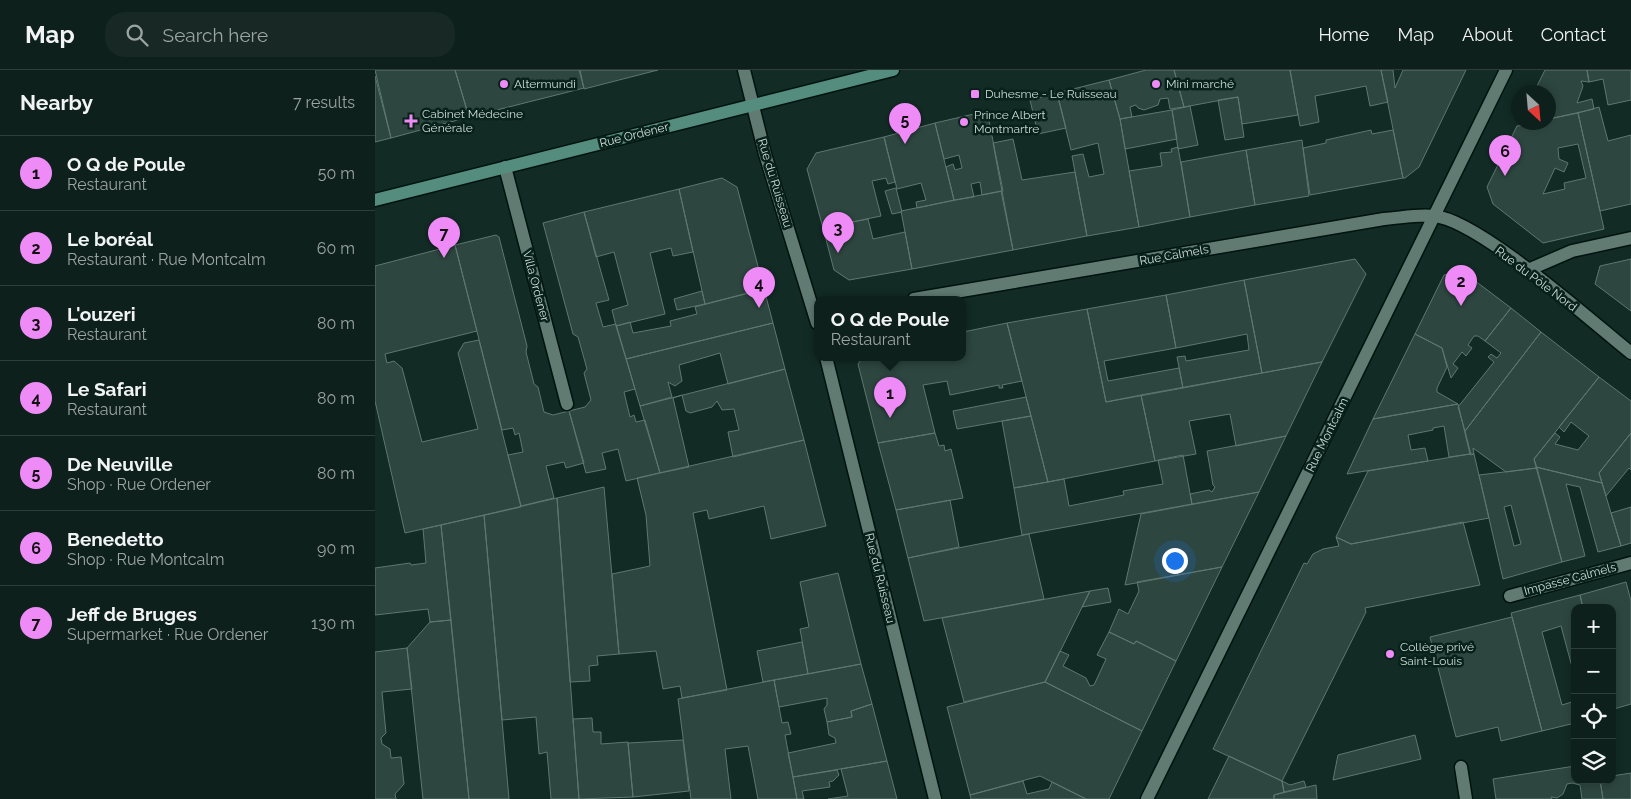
<!DOCTYPE html>
<meta charset="utf-8">
<style>
body{margin:0;font-family:Raleway,sans-serif;background:#172825;color:#f1f3f6}
.controls{position:absolute;right:15px;bottom:15px;display:grid;overflow:hidden;border-radius:10px;box-shadow:0 2px 8px #0003}
.controls button{width:45px;height:45px;display:grid;place-items:center;padding:0;border:0;border-bottom:1px solid #2e3e3b;background:#0e201c;color:#f1f3f6;font:25px sans-serif}
.compass{position:absolute;left:1136px;top:15px;width:45px;height:45px;border-radius:50%;background:#0e201c;box-shadow:0 2px 8px #0003;rotate:154deg}
.you{position:absolute;left:799px;top:490px;width:18px;height:18px;margin:-12px;border:4px solid #fff;border-radius:50%;background:#1a73e8;box-shadow:0 0 0 8px #1a73e833}
.badge{display:grid;place-items:center;width:32px;height:32px;border-radius:50%;background:#ef8bf7;color:#111;font-size:16px;font-weight:700}
.pin{position:absolute;translate:-50% -41px;filter:drop-shadow(0 1px 2px #0008)}
.pin::after{content:'';position:absolute;top:26px;width:18px;height:15px;background:inherit;clip-path:polygon(0 0,100% 0,50% 100%)}
.popup{position:absolute;left:439px;top:226px;width:152px;height:65px;box-sizing:border-box;display:grid;place-content:center;border-radius:10px;background:#0e201c;filter:drop-shadow(0 1px 4px #0005);font-size:16px;white-space:nowrap;color:#9ba3a3}
.popup b{font-size:19px;color:#f1f3f6}
.popup::after{content:'';position:absolute;left:50%;top:100%;margin-left:-10px;border:10px solid transparent;border-top-color:#0e201c}
.list{margin:0;padding:0;list-style:none}
h2{display:flex;justify-content:space-between;align-items:center;height:65px;margin:0;padding:0 20px;font-size:21px}
h2 small{font-size:16px;font-weight:400;color:#9ba3a3}
.list li{display:grid;grid-template-columns:32px 1fr auto;gap:15px;align-items:center;box-sizing:border-box;height:75px;padding:0 20px;border-top:1px solid #2e3e3b}
.list b{display:block;font-size:19px;white-space:nowrap}
.list p{margin:0;font-size:16px;white-space:nowrap;color:#9ba3a3}
.list em{font-size:16px;font-style:normal;color:#9ba3a3}
.icon{flex:none;width:28px;height:28px;fill:none;stroke:currentColor;stroke-width:2;stroke-linecap:round;stroke-linejoin:round}
.map{position:relative;flex:none;width:1256px;height:729px;overflow:hidden}
header{display:flex;align-items:center;gap:30px;box-sizing:border-box;height:70px;padding:0 25px;background:#0e201c;border-bottom:1px solid #2e3e3b}
header strong{font-size:24px}
nav{display:flex;gap:28px;margin-inline-start:auto;font-size:18px}
.search{width:350px;height:45px;background:#172825;display:flex;align-items:center;gap:12px;box-sizing:border-box;padding:0 18px;border-radius:20px;color:#9ba3a3;font-size:19px}
main{display:flex}
aside{flex:1;background:#0e201c}
.map>svg:first-child{display:block}
</style>
<header>
<strong>Map</strong>
<div class="search"><svg class="icon" aria-label="search" viewBox="0 0 24 24"><circle cx="10" cy="10" r="6"/><path d="M15 15l6 6"/></svg>Search here</div>
<nav><a>Home</a><a>Map</a><a>About</a><a>Contact</a></nav>
</header>
<main>
<aside>
<h2>Nearby<small>7 results</small></h2>
<ul class="list">
<li><span class="badge">1</span><div><b>O Q de Poule</b><p>Restaurant</p></div><em>50 m</em></li>
<li><span class="badge">2</span><div><b>Le boréal</b><p>Restaurant · Rue Montcalm</p></div><em>60 m</em></li>
<li><span class="badge">3</span><div><b>L'ouzeri</b><p>Restaurant</p></div><em>80 m</em></li>
<li><span class="badge">4</span><div><b>Le Safari</b><p>Restaurant</p></div><em>80 m</em></li>
<li><span class="badge">5</span><div><b>De Neuville</b><p>Shop · Rue Ordener</p></div><em>80 m</em></li>
<li><span class="badge">6</span><div><b>Benedetto</b><p>Shop · Rue Montcalm</p></div><em>90 m</em></li>
<li><span class="badge">7</span><div><b>Jeff de Bruges</b><p>Supermarket · Rue Ordener</p></div><em>130 m</em></li>
</ul>
</aside>
<div class="map">
<svg width="1256" height="729" viewBox="0 0 1256 729">
<rect width="100%" height="100%" fill="#122b25"/>
<!-- building -->
<path fill="#2d463f" stroke="#5e7870" fill-rule="evenodd" d="M 0,0 L 80,0 L 94,47 L 16,68 Z
M 80,0 L 204,0 L 209,18 L 94,47 Z
M 205,0 L 283,0 L 209,19 Z
M 771,0 L 799,0 L 809,37 L 795,39 L 793,28 L 785,29 L 783,35 L 769,40 L 763,38 L 761,35 L 755,37 L 757,47 L 745,49 L 734,10 Z
M 799,0 L 915,0 L 923,45 L 867,54 L 863,27 L 809,37 Z
M 915,0 L 1006,0 L 1013,32 L 995,36 L 991,16 L 940,26 L 944,52 L 925,56 Z
M 1006,0 L 1018,0 L 1020,18 L 1028,0 L 1091,0 L 1044,97 L 1030,108 L 1028,108 Z
M 1170,0 L 1212,0 L 1214,12 L 1206,11 L 1208,16 L 1202,33 L 1217,29 L 1219,39 L 1174,49 L 1174,22 L 1159,22 Z
M 1212,0 L 1256,0 L 1256,30 L 1233,35 L 1228,9 L 1214,12 Z
M 0,6 L 16,68 L 0,72 Z
M 734,10 L 745,49 L 764,157 L 712,166 L 697,86 L 708,84 L 714,107 L 729,104 L 723,73 L 696,80 L 682,23 Z
M 682,23 L 691,58 L 663,64 L 655,30 Z
M 863,27 L 869,67 L 850,70 L 843,30 Z
M 815,36 L 823,75 L 803,79 L 797,40 Z
M 1224,37 L 1233,71 L 1256,65 L 1256,134 L 1225,141 L 1203,43 Z
M 797,40 L 802,69 L 750,79 L 745,49 Z
M 612,41 L 628,121 L 607,125 L 605,112 L 596,114 L 599,127 L 579,130 L 571,97 L 578,94 L 580,100 L 587,98 L 584,85 L 569,89 L 560,53 Z
M 1203,43 L 1229,159 L 1168,173 L 1118,134 L 1112,117 L 1142,56 L 1174,52 L 1174,49 ZM 1203,74 L 1211,108 L 1189,113 L 1190,119 L 1168,124 L 1180,98 L 1189,102 L 1193,93 L 1184,89 L 1183,78 Z
M 560,53 L 579,130 L 542,138 L 541,132 L 551,130 L 546,113 L 522,119 L 509,67 Z
M 996,60 L 997,64 L 1018,60 L 1028,108 L 935,125 L 928,78 L 951,73 L 951,70 Z
M 509,67 L 520,112 L 513,114 L 511,108 L 497,111 L 506,146 L 448,158 L 432,99 L 441,83 Z
M 638,69 L 647,110 L 700,102 L 712,166 L 638,180 L 618,73 Z
M 927,70 L 934,126 L 880,135 L 871,80 Z
M 803,77 L 815,147 L 764,157 L 754,101 L 787,96 L 785,83 L 797,82 L 796,79 Z
M 871,80 L 880,135 L 815,147 L 806,92 Z
M 347,108 L 362,117 L 389,219 L 330,234 L 304,119 Z
M 521,118 L 527,142 L 517,144 L 510,121 Z
M 304,119 L 318,182 L 298,186 L 296,178 L 275,183 L 290,244 L 241,256 L 237,240 L 253,235 L 239,182 L 221,187 L 209,142 Z
M 626,121 L 638,180 L 537,199 L 526,141 Z
M 209,142 L 234,230 L 221,233 L 228,257 L 241,254 L 260,319 L 249,322 L 255,347 L 259,345 L 261,352 L 270,350 L 285,403 L 251,411 L 243,379 L 227,383 L 231,399 L 211,403 L 194,341 L 210,337 L 216,330 L 209,303 L 212,299 L 203,267 L 198,264 L 168,153 Z
M 493,149 L 498,169 L 530,162 L 537,199 L 474,210 L 459,200 L 448,158 Z
M 121,165 L 124,167 L 152,276 L 151,282 L 159,314 L 163,317 L 169,342 L 178,345 L 194,341 L 209,393 L 191,398 L 189,392 L 171,396 L 179,428 L 146,436 L 133,385 L 148,382 L 144,363 L 140,365 L 138,358 L 127,360 L 80,175 Z
M 80,175 L 102,261 L 10,284 L 12,293 L 19,291 L 27,298 L 47,372 L 103,359 L 83,283 L 89,273 L 104,270 L 146,437 L 30,463 L 0,331 L 0,196 Z
M 980,189 L 991,204 L 947,292 L 887,303 L 869,210 Z
M 1256,189 L 1256,241 L 1220,214 L 1225,196 Z
M 1087,201 L 1136,238 L 1110,271 L 1103,266 L 1099,266 L 1093,275 L 1097,278 L 1091,286 L 1087,282 L 1078,294 L 1083,298 L 1076,308 L 1067,278 L 1040,264 L 1069,205 Z
M 869,210 L 887,303 L 808,318 L 802,287 L 810,286 L 811,291 L 874,280 L 872,264 L 801,278 L 791,225 Z
M 389,219 L 398,253 L 251,289 L 241,256 L 255,252 L 258,263 L 296,256 L 295,251 L 322,244 L 320,237 Z
M 327,221 L 330,234 L 302,240 L 299,229 Z
M 791,225 L 801,278 L 729,291 L 733,311 L 804,298 L 808,318 L 731,332 L 712,239 Z
M 1136,238 L 1166,262 L 1090,361 L 1083,337 L 1119,292 L 1113,287 L 1116,284 L 1122,288 L 1126,283 L 1110,271 Z
M 712,239 L 731,332 L 766,325 L 780,391 L 673,412 L 632,253 Z
M 398,253 L 410,299 L 353,314 L 345,283 L 304,295 L 307,311 L 300,316 L 293,312 L 297,327 L 265,336 L 251,289 Z
M 632,253 L 647,311 L 627,315 L 628,318 L 624,318 L 624,315 L 575,325 L 572,311 L 548,315 L 560,363 L 503,373 L 483,294 L 488,287 L 588,287 L 588,262 Z
M 1166,262 L 1224,307 L 1159,389 L 1162,398 L 1131,402 L 1098,378 L 1099,384 L 1096,385 L 1090,361 Z
M 1040,264 L 1067,278 L 1072,297 L 1062,318 L 1062,322 L 1083,334 L 998,349 Z
M 947,292 L 911,366 L 861,376 L 855,344 L 814,351 L 821,384 L 780,391 L 766,325 Z
M 410,299 L 429,370 L 358,387 L 353,362 L 364,360 L 359,339 L 347,340 L 342,331 L 337,337 L 315,343 L 311,341 L 307,325 L 298,328 L 314,397 L 285,403 L 265,336 Z
M 1224,307 L 1256,331 L 1256,363 L 1224,403 L 1227,413 L 1161,397 L 1159,389 L 1180,363 L 1185,367 L 1180,374 L 1203,380 L 1214,366 L 1196,352 L 1189,362 L 1184,357 Z
M 651,327 L 656,346 L 582,359 L 578,341 Z
M 1083,334 L 1095,384 L 1074,387 L 1069,356 L 1058,358 L 1058,360 L 1033,365 L 1036,380 L 1050,378 L 1053,391 L 972,404 L 998,349 Z
M 656,346 L 673,412 L 639,418 L 627,351 Z
M 560,363 L 564,376 L 569,375 L 570,381 L 576,379 L 588,428 L 521,440 L 503,373 Z
M 1256,363 L 1256,400 L 1254,398 L 1231,426 L 1224,403 Z
M 911,366 L 884,422 L 817,434 L 815,424 L 834,420 L 837,422 L 840,417 L 838,415 L 832,381 Z
M 429,370 L 451,456 L 396,469 L 389,436 L 334,449 L 332,440 L 318,443 L 352,620 L 307,628 L 305,616 L 288,619 L 281,581 L 244,584 L 237,504 L 275,496 L 271,445 L 262,408 Z
M 1095,384 L 1099,384 L 1114,448 L 976,474 L 961,467 L 993,401 Z
M 808,385 L 817,434 L 647,465 L 639,418 L 689,409 L 694,436 L 749,425 L 748,421 L 788,414 L 783,390 Z
M 1161,397 L 1227,413 L 1246,476 L 1223,482 L 1205,417 L 1191,414 L 1210,486 L 1187,492 Z
M 1162,398 L 1187,492 L 1128,509 L 1104,405 ZM 1136,435 L 1146,474 L 1139,476 L 1129,437 Z
M 229,417 L 244,584 L 222,586 L 223,595 L 214,596 L 215,611 L 195,612 L 182,428 Z
M 884,422 L 847,497 L 750,515 L 766,444 Z
M 182,428 L 198,649 L 204,729 L 176,729 L 172,682 L 164,684 L 161,647 L 127,650 L 109,445 Z
M 575,430 L 584,477 L 533,488 L 521,440 Z
M 1256,437 L 1256,473 L 1246,476 L 1236,443 Z
M 109,445 L 127,650 L 134,729 L 94,729 L 66,455 Z
M 1088,452 L 1105,515 L 990,538 L 991,542 L 907,711 L 838,679 L 929,493 L 932,494 L 938,484 L 948,479 L 964,476 L 961,467 L 976,474 Z
M 66,455 L 76,550 L 55,552 L 53,539 L 0,545 L 0,498 L 35,493 L 36,495 L 51,493 L 48,459 Z
M 654,464 L 669,529 L 549,551 L 533,488 Z
M 847,497 L 801,591 L 761,571 L 759,574 L 734,562 L 744,539 L 753,544 L 764,521 L 762,512 Z
M 463,503 L 486,594 L 433,604 L 425,559 L 434,557 L 425,512 Z
M 1251,512 L 1256,531 L 1256,634 L 1239,639 L 1237,538 L 1208,538 L 1205,525 Z
M 733,518 L 736,532 L 707,537 L 715,521 Z
M 715,521 L 670,612 L 589,632 L 567,548 Z
M 1205,525 L 1208,538 L 1200,538 L 1200,608 L 1186,556 L 1167,562 L 1187,635 L 1200,631 L 1200,653 L 1167,661 L 1136,543 Z
M 1137,547 L 1167,661 L 1126,671 L 1123,657 L 1081,667 L 1055,567 Z
M 76,550 L 94,729 L 48,729 L 32,578 L 55,552 Z
M 734,562 L 759,574 L 761,571 L 801,591 L 767,661 L 670,612 L 685,581 L 694,585 L 688,596 L 711,608 L 715,616 L 719,615 L 731,589 L 722,585 Z
M 427,572 L 433,604 L 388,612 L 382,581 Z
M 32,578 L 37,619 L 7,622 L 11,663 L 6,668 L 7,674 L 15,679 L 16,688 L 26,687 L 29,714 L 20,724 L 21,729 L 0,729 L 0,582 Z
M 486,594 L 497,634 L 476,641 L 477,647 L 452,652 L 449,639 L 452,635 L 452,628 L 404,637 L 399,610 Z
M 399,610 L 407,653 L 413,652 L 416,664 L 410,665 L 422,729 L 383,729 L 373,676 L 350,679 L 356,729 L 316,729 L 303,629 Z
M 670,612 L 767,661 L 734,729 L 711,729 L 665,706 L 595,725 L 572,637 Z
M 497,634 L 512,691 L 418,707 L 413,683 L 461,673 L 460,668 L 454,665 L 452,652 L 477,647 L 476,641 Z
M 217,648 L 218,662 L 226,662 L 226,674 L 253,672 L 258,727 L 204,729 L 198,649 Z
M 1040,665 L 1046,689 L 958,710 L 963,685 Z
M 308,670 L 314,721 L 258,727 L 253,673 Z
M 854,686 L 907,711 L 909,722 L 899,725 L 899,729 L 833,729 Z
M 512,691 L 522,729 L 453,729 L 473,726 L 466,699 Z
M 1200,696 L 1200,710 L 1225,710 L 1228,729 L 1207,729 L 1205,715 L 1197,713 L 1192,714 L 1188,724 L 1182,728 L 1176,727 L 1177,729 L 1121,729 L 1118,709 Z
M 462,700 L 464,705 L 458,711 L 454,712 L 455,717 L 427,721 L 429,729 L 422,729 L 418,707 Z
M 1256,703 L 1256,729 L 1228,729 L 1225,710 L 1237,710 L 1237,706 Z
M 648,711 L 652,724 L 674,719 L 677,712 L 711,729 L 596,729 L 595,725 Z
M 907,711 L 915,715 L 929,711 L 931,717 L 909,722 Z
M 941,715 L 942,729 L 899,729 L 899,725 Z"/>
<g fill="none" stroke-linecap="round" stroke-linejoin="round">
<!-- lane casing -->
<g stroke="#00130e" stroke-width="15">
<path id="lane" d="M 1086,697 L 1091,729"/>
</g>
<!-- street casing -->
<g stroke="#00130e" stroke-width="15">
<path id="street" d="M 369,0 L 390,84 L 442,253
M 130,97 L 192,334
M 1153,200 L 1197,181 L 1256,168
M 539,229 L 1009,149 C 1025,148 1043,144 1059,146 C 1104,150 1217,252 1256,283
M 451,287 L 560,729
M 1135,526 L 1256,493
M 772,729 L 1131,0"/>
</g>
<!-- secondary casing -->
<g stroke="#00130e" stroke-width="15">
<path id="secondary" d="M 0,130 L 518,0"/>
</g>
<!-- lane -->
<use href="#lane" stroke="#617b73" stroke-width="12"/>
<!-- street -->
<use href="#street" stroke="#617b73" stroke-width="12"/>
<!-- secondary -->
<use href="#secondary" stroke="#548c7e" stroke-width="12"/>
</g>
<!-- markers -->
<g fill="#ef8bf7" stroke="#08211b" stroke-width="2">
<circle cx="129" cy="14" r="5"/>
<circle cx="781" cy="14" r="5"/>
<rect x="595" y="19" width="10" height="10" rx="2.5"/>
<path d="M33.5 43.5h5v5h5v5h-5v5h-5v-5h-5v-5h5z"/>
<circle cx="589" cy="52" r="5"/>
<circle cx="1015" cy="584" r="5"/>
</g>
<g text-anchor="middle" dominant-baseline="central" stroke-width="5" stroke-linejoin="round" paint-order="stroke">
<!-- poi labels -->
<g font-size="12" fill="#cddbd7" stroke="#08211b" text-anchor="start">
<text x="139" y="14">Altermundi</text>
<text x="791" y="14">Mini marché</text>
<text x="610" y="24">Duhesme - Le Ruisseau</text>
<text x="47" y="44">Cabinet Médecine<tspan x="47" dy="14">Générale</tspan></text>
<text x="599" y="45">Prince Albert<tspan x="599" dy="14">Montmartre</tspan></text>
<text x="1025" y="577">Collège privé<tspan x="1025" dy="14">Saint-Louis</tspan></text>
</g>
<!-- street labels -->
<g font-size="12" fill="#cddbd7" stroke="#08211b">
<text transform="translate(259 65) rotate(-14)">Rue Ordener</text>
<text transform="translate(400 113) rotate(73)">Rue du Ruisseau</text>
<text transform="translate(799 185) rotate(-10)">Rue Calmels</text>
<text transform="translate(1161 209) rotate(37)">Rue du Pôle Nord</text>
<text transform="translate(161 216) rotate(75)">Villa Ordener</text>
<text transform="translate(952 365) rotate(-64)">Rue Montcalm</text>
<text transform="translate(505 508) rotate(76)">Rue du Ruisseau</text>
<text transform="translate(1195 509) rotate(-15)">Impasse Calmels</text>
</g>
</g>
</svg>
<div class="controls">
<button>+</button>
<button>−</button>
<button><svg class="icon" aria-label="locate" viewBox="0 0 24 24"><circle cx="12" cy="12" r="6"/><path d="M12 2v4M12 18v4M2 12h4M18 12h4"/></svg></button>
<button><svg class="icon" aria-label="layers" viewBox="0 0 24 24"><path d="M12 4l9 5-9 5-9-5zM3 14l9 5 9-5"/></svg></button>
</div>
<svg class="compass" viewBox="-18 -18 36 36"><path d="M0-13l5 13h-10z" fill="#e53935"/><path d="M0 13l5-13h-10z" fill="#9ba3a3"/></svg>
<div class="you"></div>
<div class="pin badge" style="left:515px;top:348px">1</div>
<div class="popup"><b>O Q de Poule</b>Restaurant</div>
<div class="pin badge" style="left:1086px;top:236px">2</div>
<div class="pin badge" style="left:463px;top:183px">3</div>
<div class="pin badge" style="left:384px;top:238px">4</div>
<div class="pin badge" style="left:530px;top:74px">5</div>
<div class="pin badge" style="left:1130px;top:106px">6</div>
<div class="pin badge" style="left:69px;top:188px">7</div>
</div>
</main>
